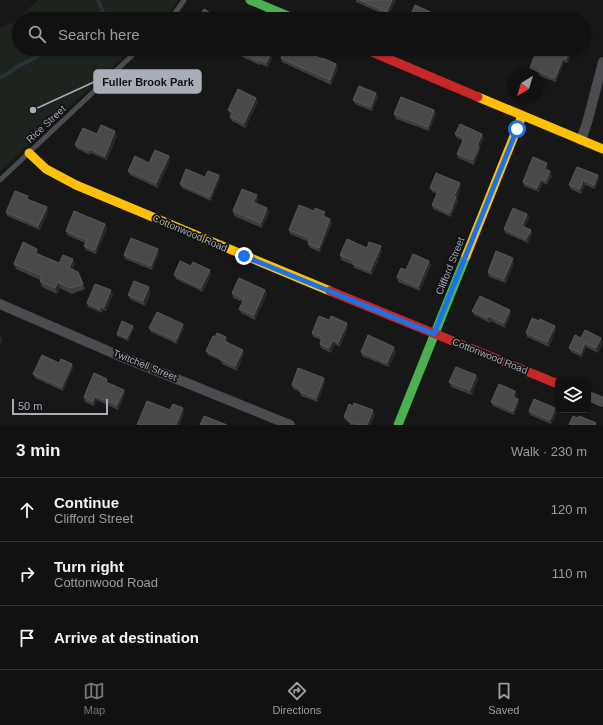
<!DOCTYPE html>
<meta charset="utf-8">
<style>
body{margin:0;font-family:Helvetica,sans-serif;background:#1e1f1f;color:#f1f3f6}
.controls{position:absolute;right:12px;bottom:12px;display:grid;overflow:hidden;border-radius:6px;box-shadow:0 1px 3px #0004}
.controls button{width:36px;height:36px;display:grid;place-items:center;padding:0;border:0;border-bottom:1px solid #303131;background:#111;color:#f1f3f6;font:20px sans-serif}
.compass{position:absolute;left:507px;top:68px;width:36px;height:36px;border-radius:50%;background:#111;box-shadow:0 1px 3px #0004;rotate:218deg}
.scale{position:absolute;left:12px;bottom:10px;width:96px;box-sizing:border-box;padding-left:4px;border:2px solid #a8adb8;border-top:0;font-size:11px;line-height:14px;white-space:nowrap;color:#a8adb8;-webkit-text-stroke:3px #111113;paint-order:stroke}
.stop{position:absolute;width:12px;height:12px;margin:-9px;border:3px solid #1a73e8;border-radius:50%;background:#fff}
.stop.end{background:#1a73e8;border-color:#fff;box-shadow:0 1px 4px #0008}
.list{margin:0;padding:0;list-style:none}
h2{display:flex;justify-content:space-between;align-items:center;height:52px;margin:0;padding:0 16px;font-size:17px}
h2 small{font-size:13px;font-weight:400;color:#9c9d9f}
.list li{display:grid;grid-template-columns:26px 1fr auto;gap:12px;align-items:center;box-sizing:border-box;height:64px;padding:0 16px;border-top:1px solid #303131}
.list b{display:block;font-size:15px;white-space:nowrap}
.list p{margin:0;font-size:13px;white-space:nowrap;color:#9c9d9f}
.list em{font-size:13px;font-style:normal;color:#9c9d9f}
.icon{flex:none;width:22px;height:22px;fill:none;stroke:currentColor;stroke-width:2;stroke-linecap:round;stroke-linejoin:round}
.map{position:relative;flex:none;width:603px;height:425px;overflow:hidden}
.search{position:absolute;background:#111;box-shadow:0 1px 3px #0004;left:12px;right:12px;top:12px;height:44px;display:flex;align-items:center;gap:10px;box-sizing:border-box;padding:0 14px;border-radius:22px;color:#9c9d9f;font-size:15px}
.sheet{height:244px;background:#111}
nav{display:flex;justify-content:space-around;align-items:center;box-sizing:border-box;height:56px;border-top:1px solid #303131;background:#111;font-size:11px;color:#9c9d9f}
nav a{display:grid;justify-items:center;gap:2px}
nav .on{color:#757880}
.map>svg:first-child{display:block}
</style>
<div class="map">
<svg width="603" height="425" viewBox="0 0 603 425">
<rect width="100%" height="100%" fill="#171717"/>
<!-- green -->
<path fill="#1d241e" d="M 38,0 L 178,0 L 170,13 L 164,19 L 19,19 L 19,49 L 132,49 L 0,171 L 0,27 L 14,22 Z"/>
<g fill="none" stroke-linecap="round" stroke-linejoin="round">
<!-- stream -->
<path stroke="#2a3239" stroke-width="4" d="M 98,0 L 106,19
M 0,77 C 8,75 13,69 20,65 C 28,61 36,59 43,52 L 71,51 L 89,53 L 99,53 L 104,49"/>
<!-- lane -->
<path stroke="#4b4c50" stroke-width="5" d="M 171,19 L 184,0
M 0,180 L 139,49"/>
<!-- street -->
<path stroke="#4b4c50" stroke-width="10" d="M 581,140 L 587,123 L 603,62
M 0,304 L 115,354 L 290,425
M 588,396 L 603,402"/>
<!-- fast -->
<path stroke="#4caf50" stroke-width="9" d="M 250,0 L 295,19
M 398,425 L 466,256"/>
<!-- slow -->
<path stroke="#ffc107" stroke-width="9" d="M 478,97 L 603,149
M 29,153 L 46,169 L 76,185 L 330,291
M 466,256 L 522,116"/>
<!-- jam -->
<path stroke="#c62828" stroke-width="9" d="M 365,49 L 478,97
M 330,291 L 558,384"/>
</g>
<!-- wall -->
<path fill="#3d3d3f" d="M 356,0 L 396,0 L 388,16 L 356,2 Z
M 232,49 L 274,53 L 268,67 L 260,64 L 259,65 L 234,53 Z
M 483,49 L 509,49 L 505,56 L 491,49 L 490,52 Z
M 573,49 L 568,63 L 564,62 L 556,82 L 537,75 L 537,74 L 534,74 L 531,73 L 530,68 L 541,54 Z
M 281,58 L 338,68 L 331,85 L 282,62 Z
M 376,93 L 378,97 L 372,111 L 355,104 L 353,100 Z
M 258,102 L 245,128 L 232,121 L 230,117 L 232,115 L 230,114 L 228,110 Z
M 434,110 L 436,114 L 429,131 L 396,119 L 394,114 Z
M 455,134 L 482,134 L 484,138 L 479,148 L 480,151 L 474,165 L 458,158 L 457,154 L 463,141 L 457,138 Z
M 117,136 L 107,160 L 91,153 L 90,155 L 77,149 L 75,145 Z
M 170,160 L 158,188 L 130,175 L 128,171 L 149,163 Z
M 547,163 L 548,168 L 547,170 L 552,176 L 547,185 L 543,183 L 539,192 L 524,186 L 523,182 Z
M 577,167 L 599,179 L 595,189 L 585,185 L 581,194 L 571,189 L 569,185 Z
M 220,179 L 211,201 L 182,188 L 180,184 Z
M 461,187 L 457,198 L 458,201 L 451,217 L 433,209 L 432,205 L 437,194 L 432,192 L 430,188 Z
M 258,199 L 256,204 L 267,208 L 269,212 L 262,228 L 234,216 L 233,211 Z
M 29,200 L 47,207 L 48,212 L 40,230 L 7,216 L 6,212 Z
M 527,214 L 529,218 L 525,227 L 531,230 L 532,234 L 528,243 L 505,233 L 504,229 Z
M 326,216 L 325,217 L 330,219 L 332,223 L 320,252 L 310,248 L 308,244 L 309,242 L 290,234 L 289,230 Z
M 107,229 L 96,254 L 86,250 L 84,246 L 85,243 L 67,235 L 66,231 Z
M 367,248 L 382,251 L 372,275 L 354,268 L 353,265 L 341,260 L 340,255 Z
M 158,249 L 159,254 L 152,270 L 125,259 L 124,255 Z
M 39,254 L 59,263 L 73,259 L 75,264 L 73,269 L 83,284 L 85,289 L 72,294 L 60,288 L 57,294 L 42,287 L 40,281 L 40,280 L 16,269 L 14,264 Z
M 429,261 L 431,265 L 420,291 L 398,282 L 397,277 L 406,270 Z
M 514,263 L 506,283 L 489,277 L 488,272 Z
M 191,266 L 211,274 L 203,292 L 176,279 L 174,275 Z
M 265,290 L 267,294 L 255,320 L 241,313 L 239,309 L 243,302 L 233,298 L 232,293 Z
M 151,292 L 145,306 L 130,299 L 128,295 Z
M 113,294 L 106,311 L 103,310 L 102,313 L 88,307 L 87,303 Z
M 510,310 L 511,314 L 505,328 L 491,321 L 490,323 L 474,315 L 472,311 Z
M 329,320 L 347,323 L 348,327 L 340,347 L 335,344 L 331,353 L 321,348 L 320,344 L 321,340 L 313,337 L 312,333 Z
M 539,321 L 555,326 L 556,330 L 549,347 L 527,337 L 526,333 Z
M 134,328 L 128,341 L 117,336 L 117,334 Z
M 149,328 L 184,328 L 177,344 L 151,332 Z
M 215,337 L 226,337 L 228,341 L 227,343 L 244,354 L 237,371 L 222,364 L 221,361 L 208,355 L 206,351 Z
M 581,338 L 603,342 L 598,353 L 586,347 L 582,357 L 571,352 L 569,348 Z
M 396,351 L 389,367 L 362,356 L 361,352 Z
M 59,363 L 72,364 L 73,368 L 63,391 L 35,378 L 33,374 Z
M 324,378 L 325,382 L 318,402 L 301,396 L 300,392 L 293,389 L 292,385 Z
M 478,379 L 472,395 L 451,387 L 449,382 Z
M 109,383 L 124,390 L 125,394 L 118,410 L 97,400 L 94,406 L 85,402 L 84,397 Z
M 517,395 L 515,398 L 518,399 L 519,403 L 514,415 L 493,406 L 491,402 Z
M 529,411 L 557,412 L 551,424 L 530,415 Z
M 375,415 L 370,425 L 350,425 L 349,422 L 346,421 L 344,417 Z"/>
<!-- shaded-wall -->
<path fill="#29292a" d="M 392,0 L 396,0 L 388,16 L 387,12 Z
M 273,49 L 274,53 L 268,67 L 266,63 Z
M 505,49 L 509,49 L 505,56 L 504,52 Z
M 570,49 L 573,49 L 568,63 L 566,59 Z
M 563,58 L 564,62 L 556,82 L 555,78 Z
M 336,64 L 338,68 L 331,85 L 330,80 Z
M 376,93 L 378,97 L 372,111 L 371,107 Z
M 256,98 L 258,102 L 245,128 L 244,123 Z
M 434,110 L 436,114 L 429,131 L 428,127 Z
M 115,131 L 117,136 L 107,160 L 105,156 Z
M 482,134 L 484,138 L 479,148 L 480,151 L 474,165 L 473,160 L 477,146 Z
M 90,149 L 91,153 L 90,155 L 89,151 Z
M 169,156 L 170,160 L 158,188 L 156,183 Z
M 547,163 L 548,168 L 546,173 L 544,169 Z
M 550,171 L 552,176 L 547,185 L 546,181 Z
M 219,175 L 220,179 L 211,201 L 210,197 Z
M 598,175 L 599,179 L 595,189 L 594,185 Z
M 541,179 L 543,183 L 539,192 L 537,188 Z
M 583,180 L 585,185 L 581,194 L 580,189 Z
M 460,183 L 461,187 L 457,198 L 458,201 L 451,217 L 450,213 L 454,196 Z
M 257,195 L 258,199 L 255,207 L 253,202 Z
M 47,207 L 48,212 L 40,230 L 38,226 Z
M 267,208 L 269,212 L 262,228 L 261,223 Z
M 325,212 L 326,216 L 324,220 L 323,216 Z
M 527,214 L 529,218 L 524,230 L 522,226 Z
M 330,219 L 332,223 L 320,252 L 319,248 Z
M 105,224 L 107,229 L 96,254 L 95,250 Z
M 531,230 L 532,234 L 528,243 L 526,239 Z
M 381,246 L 382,251 L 372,275 L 370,271 Z
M 37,249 L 39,254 L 35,253 Z
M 158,249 L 159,254 L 152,270 L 151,266 Z
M 513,258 L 514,263 L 506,283 L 504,279 Z
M 73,259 L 75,264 L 71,273 L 69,268 Z
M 429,261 L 431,265 L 420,291 L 418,287 Z
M 210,270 L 211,274 L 203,292 L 201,288 Z
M 58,282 L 60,288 L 57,294 L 55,288 Z
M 149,287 L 151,292 L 145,306 L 143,301 Z
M 111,290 L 113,294 L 106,311 L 104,307 Z
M 265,290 L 267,294 L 255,320 L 254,315 Z
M 102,306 L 103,310 L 102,313 L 100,309 Z
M 510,310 L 511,314 L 505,328 L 504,323 Z
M 489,316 L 491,321 L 490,323 L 488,318 Z
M 347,323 L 348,327 L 340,347 L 338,343 Z
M 183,324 L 184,328 L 177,344 L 176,340 Z
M 133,326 L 134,328 L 128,341 L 127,338 Z
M 555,326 L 556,330 L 549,347 L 547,342 Z
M 0,335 L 2,339 L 0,345 Z
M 226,337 L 228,341 L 226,346 L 224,341 Z
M 601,338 L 603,342 L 598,353 L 596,348 Z
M 333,340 L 335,344 L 331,353 L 329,348 Z
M 585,343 L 586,347 L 582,357 L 581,353 Z
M 394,347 L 396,351 L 389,367 L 387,363 Z
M 243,350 L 244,354 L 237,371 L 235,366 Z
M 72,364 L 73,368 L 63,391 L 62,387 Z
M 476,375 L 478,379 L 472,395 L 470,390 Z
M 324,378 L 325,382 L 318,402 L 316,398 Z
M 124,390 L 125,394 L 118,410 L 117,405 Z
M 515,391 L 517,395 L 514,401 L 513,397 Z
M 95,396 L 97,400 L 94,406 L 93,402 Z
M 518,399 L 519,403 L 514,415 L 513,411 Z
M 183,408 L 184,413 L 180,425 L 176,425 Z
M 555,408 L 557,412 L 551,424 L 550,420 Z
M 373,410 L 375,415 L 370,425 L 367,425 Z"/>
<!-- building -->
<path fill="#49494c" stroke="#58595d" d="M 360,0 L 392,0 L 387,12 Z
M 415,5 L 446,19 L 409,19 Z
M 204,9 L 217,17 L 216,19 L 198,19 Z
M 232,49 L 273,49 L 266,63 L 258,59 L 258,61 Z
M 285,49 L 299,49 L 322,59 L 322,58 L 336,64 L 330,80 L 281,58 Z
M 498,49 L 505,49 L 504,52 Z
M 543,49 L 570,49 L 566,59 L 563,58 L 555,78 L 530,68 L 536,52 L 541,54 Z
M 359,86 L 376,93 L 371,107 L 353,100 Z
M 238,89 L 256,98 L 244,123 L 230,117 L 233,112 L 228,110 Z
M 401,97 L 434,110 L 428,127 L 394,114 Z
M 460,124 L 482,134 L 477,146 L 479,147 L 473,160 L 457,154 L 464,138 L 455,134 Z
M 101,125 L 115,131 L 105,156 L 90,149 L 89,151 L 75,145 L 83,128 L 97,134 Z
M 155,150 L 169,156 L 156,183 L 128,171 L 135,156 L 149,163 Z
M 533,157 L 547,163 L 544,169 L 550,171 L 546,181 L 541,179 L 537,188 L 523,182 Z
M 577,167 L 598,175 L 594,185 L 583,180 L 580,189 L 569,185 Z
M 186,169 L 205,177 L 208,171 L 219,175 L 210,197 L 180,184 Z
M 436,173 L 460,183 L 454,196 L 456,197 L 450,213 L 432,205 L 438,191 L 430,188 Z
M 242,189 L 257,195 L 253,202 L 267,208 L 261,223 L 233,211 Z
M 15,191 L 28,196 L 27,199 L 47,207 L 38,226 L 6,212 Z
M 299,205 L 314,211 L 315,208 L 325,212 L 323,216 L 330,219 L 319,248 L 308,244 L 310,238 L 289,230 Z
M 513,208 L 527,214 L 522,226 L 531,230 L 526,239 L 504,229 Z
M 74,211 L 105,224 L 95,250 L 84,246 L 87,240 L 66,231 Z
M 131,238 L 158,249 L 151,266 L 124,255 Z
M 347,239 L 367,248 L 369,242 L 381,246 L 370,271 L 353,264 L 354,261 L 340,255 Z
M 23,242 L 37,249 L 35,253 L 59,263 L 63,255 L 73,259 L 69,268 L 78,272 L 83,284 L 70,288 L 58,282 L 55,288 L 40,281 L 42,276 L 14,264 Z
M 496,251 L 513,258 L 504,279 L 488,272 Z
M 413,254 L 429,261 L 418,287 L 397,277 L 401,268 L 406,270 Z
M 180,261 L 191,266 L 193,262 L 210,270 L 201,288 L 174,275 Z
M 239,278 L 265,290 L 254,315 L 239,309 L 244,299 L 232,293 Z
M 134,281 L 149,287 L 143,301 L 128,295 Z
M 95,284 L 111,290 L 104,307 L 102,306 L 100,309 L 87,303 Z
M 480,296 L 510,310 L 504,323 L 489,316 L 488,318 L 472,311 Z
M 157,312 L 183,324 L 176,340 L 149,328 Z
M 319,316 L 329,320 L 331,316 L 347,323 L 338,343 L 333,340 L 329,348 L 320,344 L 322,337 L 312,333 Z
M 532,318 L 539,321 L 540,319 L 555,326 L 547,342 L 526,333 Z
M 122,321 L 133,326 L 127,338 L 117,334 Z
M 585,330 L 601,338 L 596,348 L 585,343 L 581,353 L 569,348 L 575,335 L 581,338 Z
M 217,333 L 226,337 L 224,341 L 243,350 L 235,366 L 220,359 L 221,358 L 206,351 L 213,336 L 215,337 Z
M 368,335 L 394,347 L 387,363 L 361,352 Z
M 42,355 L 59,363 L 61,359 L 72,364 L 62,387 L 33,374 Z
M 456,367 L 476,375 L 470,390 L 449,382 Z
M 298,368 L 324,378 L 316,398 L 300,392 L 301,389 L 292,385 Z
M 94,373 L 107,379 L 106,382 L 124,390 L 117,405 L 95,396 L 93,402 L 84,397 Z
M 499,384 L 515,391 L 513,397 L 518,399 L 513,411 L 491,402 Z
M 534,399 L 555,408 L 550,420 L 529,411 Z
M 147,401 L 170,410 L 173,404 L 183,408 L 176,425 L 137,425 Z
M 354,403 L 373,410 L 367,425 L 358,425 L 348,421 L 349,419 L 344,417 L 349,404 L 353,406 Z
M 204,416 L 227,425 L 200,425 Z
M 573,416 L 577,418 L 579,416 L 596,423 L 595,425 L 569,425 Z"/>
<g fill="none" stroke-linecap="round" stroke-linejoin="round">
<!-- route -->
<path stroke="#1a73e8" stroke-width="5" d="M 244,256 L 434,334 L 517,129"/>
</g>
<g text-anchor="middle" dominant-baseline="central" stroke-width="3.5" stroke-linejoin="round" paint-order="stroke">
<!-- street labels -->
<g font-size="10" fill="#a8adb8" stroke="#111113">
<text transform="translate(46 124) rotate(-43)">Rice Street</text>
<text transform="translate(190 233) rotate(23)">Cottonwood Road</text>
<text transform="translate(450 266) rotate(-68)">Clifford Street</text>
<text transform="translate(490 356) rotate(22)">Cottonwood Road</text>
<text transform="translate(145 365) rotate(22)">Twitchell Street</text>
</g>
</g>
<!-- callouts -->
<path fill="none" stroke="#a8adb8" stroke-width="1.5" d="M33 110L94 82"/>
<circle fill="#a8adb8" stroke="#111113" stroke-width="1.5" cx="33" cy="110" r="4"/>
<rect fill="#a8adb8" stroke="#a8adb8" stroke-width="1.5" x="94" y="70" width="107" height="23" rx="4"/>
<g font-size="11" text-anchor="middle" font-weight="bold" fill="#111">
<text x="148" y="86">Fuller Brook Park</text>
</g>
</svg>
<div class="controls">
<button><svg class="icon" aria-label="layers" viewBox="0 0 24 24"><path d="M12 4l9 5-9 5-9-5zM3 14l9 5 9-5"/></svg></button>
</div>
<svg class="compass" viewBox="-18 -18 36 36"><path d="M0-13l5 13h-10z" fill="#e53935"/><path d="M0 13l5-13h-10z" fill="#9c9d9f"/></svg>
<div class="scale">50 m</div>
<div class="stop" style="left:517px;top:129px"></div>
<div class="stop end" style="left:244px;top:256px"></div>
<div class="search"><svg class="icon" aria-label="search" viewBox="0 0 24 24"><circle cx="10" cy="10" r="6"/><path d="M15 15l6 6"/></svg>Search here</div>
</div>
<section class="sheet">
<h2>3 min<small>Walk · 230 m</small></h2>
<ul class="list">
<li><svg class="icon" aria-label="ahead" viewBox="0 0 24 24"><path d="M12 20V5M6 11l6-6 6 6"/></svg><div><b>Continue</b><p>Clifford Street</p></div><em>120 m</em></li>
<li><svg class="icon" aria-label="right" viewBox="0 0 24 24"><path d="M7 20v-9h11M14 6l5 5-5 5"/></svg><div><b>Turn right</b><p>Cottonwood Road</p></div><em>110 m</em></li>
<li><svg class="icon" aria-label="arrive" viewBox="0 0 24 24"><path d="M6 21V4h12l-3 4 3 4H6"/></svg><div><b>Arrive at destination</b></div></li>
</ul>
</section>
<nav>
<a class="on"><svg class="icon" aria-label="map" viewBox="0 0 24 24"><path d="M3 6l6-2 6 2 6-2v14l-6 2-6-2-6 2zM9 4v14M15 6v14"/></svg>Map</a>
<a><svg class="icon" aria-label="directions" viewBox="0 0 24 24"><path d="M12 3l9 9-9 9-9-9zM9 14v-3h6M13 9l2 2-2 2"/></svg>Directions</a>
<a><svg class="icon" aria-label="saved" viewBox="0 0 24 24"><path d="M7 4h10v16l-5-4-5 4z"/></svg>Saved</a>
</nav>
